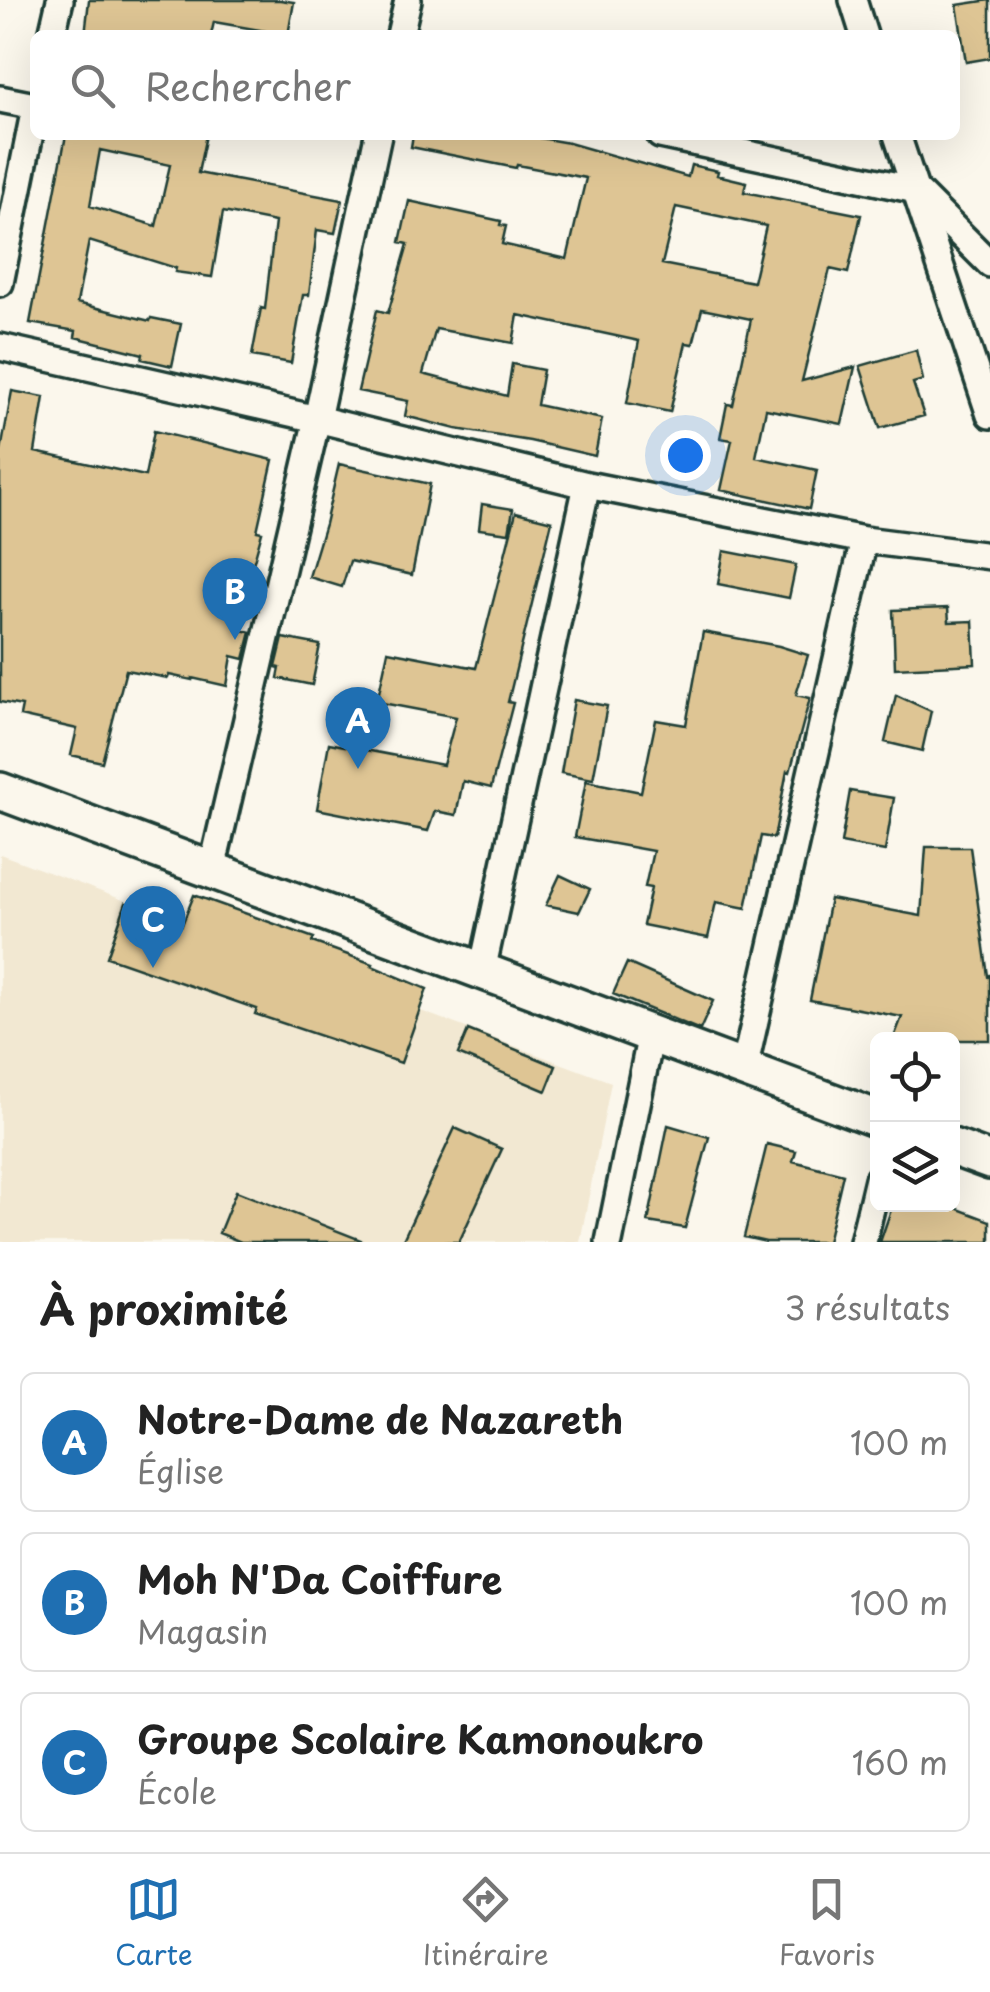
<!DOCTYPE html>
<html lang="fr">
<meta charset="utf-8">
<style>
body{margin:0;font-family:"Playpen Sans",sans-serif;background:#f6f6f6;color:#222}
.controls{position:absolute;right:30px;bottom:30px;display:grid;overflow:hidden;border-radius:15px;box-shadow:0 10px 40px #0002}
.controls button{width:90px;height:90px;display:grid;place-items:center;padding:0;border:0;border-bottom:2px solid #e0e0e0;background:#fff;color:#222;font:50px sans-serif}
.you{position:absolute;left:685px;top:455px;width:35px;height:35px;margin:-25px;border:8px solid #fff;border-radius:50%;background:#1a73e8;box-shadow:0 0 0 15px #1a73e833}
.badge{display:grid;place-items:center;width:65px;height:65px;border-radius:50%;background:#1f6fb2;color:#fff;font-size:32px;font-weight:700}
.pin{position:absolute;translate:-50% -82px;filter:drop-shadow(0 2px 5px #0008)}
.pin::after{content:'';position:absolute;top:52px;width:35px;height:30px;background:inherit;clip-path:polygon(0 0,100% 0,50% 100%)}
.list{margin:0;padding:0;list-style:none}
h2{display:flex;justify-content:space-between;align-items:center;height:130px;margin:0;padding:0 40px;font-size:42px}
h2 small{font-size:32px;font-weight:400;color:#767676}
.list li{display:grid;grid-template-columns:65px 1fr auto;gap:30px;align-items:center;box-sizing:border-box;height:140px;margin:0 20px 20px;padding:0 20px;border:2px solid #e0e0e0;border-radius:15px}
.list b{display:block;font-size:38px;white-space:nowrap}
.list p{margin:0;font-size:32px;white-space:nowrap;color:#767676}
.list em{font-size:32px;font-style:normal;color:#767676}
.icon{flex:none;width:55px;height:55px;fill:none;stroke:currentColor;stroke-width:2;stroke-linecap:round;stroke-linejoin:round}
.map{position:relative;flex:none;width:990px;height:1242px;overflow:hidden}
.search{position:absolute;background:#fff;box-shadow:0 10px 40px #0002;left:30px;right:30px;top:30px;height:110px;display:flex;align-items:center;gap:25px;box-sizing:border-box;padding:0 35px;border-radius:15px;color:#767676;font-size:38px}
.sheet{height:610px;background:#fff}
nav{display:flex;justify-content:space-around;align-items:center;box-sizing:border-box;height:140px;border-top:2px solid #e0e0e0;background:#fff;font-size:28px;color:#767676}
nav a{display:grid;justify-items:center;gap:5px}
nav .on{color:#1f6fb2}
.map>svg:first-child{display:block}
</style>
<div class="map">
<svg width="990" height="1242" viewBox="0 0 990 1242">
<rect width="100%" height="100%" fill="#fbf7ec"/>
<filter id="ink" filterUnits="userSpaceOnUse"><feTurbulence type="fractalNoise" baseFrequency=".01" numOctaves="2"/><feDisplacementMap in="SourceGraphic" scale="20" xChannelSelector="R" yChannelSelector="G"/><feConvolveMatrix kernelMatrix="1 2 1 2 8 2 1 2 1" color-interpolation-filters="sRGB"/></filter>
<g filter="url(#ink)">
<!-- built -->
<path fill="#f2e8d2" d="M 0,854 L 611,1082 L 580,1242 L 0,1242 Z"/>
<!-- building -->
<path fill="#dec594" stroke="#1f3d34" stroke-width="2.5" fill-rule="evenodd" d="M 89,0 L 280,0 L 294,2 L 288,35 L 214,22 L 211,35 L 85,35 Z
M 990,0 L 990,58 L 966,62 L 957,5 Z
M 66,135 L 206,135 L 198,173 L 342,200 L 335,233 L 317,230 L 309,295 L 303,295 L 291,363 L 252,356 L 261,308 L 265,309 L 275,222 L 223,212 L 212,277 L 175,272 L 176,268 L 89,241 L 77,303 L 150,321 L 151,318 L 181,324 L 172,366 L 142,359 L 143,354 L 75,337 L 76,331 L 30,323 ZM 100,150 L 170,165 L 156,226 L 90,206 Z
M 413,135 L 523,135 L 569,143 L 688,177 L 691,165 L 718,171 L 717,175 L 746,182 L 744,192 L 861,215 L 848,273 L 830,269 L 802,381 L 855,367 L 842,424 L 766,409 L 756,457 L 817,470 L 809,509 L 721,490 L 732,440 L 720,438 L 727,404 L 733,405 L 751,319 L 702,309 L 693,344 L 686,343 L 670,412 L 627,403 L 639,341 L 518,315 L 513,343 L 436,329 L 423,374 L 507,396 L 512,364 L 543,370 L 537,405 L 602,419 L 595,456 L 530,441 L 456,429 L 405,416 L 408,401 L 358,391 L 377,310 L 388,313 L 408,244 L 400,242 L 409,201 L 501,221 L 500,225 L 506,226 L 502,244 L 567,259 L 586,178 L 517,165 L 516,168 L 411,147 ZM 676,207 L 766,226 L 753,282 L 662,264 Z
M 916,350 L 923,380 L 913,383 L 924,416 L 880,428 L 860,366 Z
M 12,391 L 44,397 L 35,452 L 145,476 L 154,431 L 273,460 L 257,531 L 262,532 L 237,621 L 244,623 L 242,630 L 251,632 L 244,659 L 232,656 L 227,686 L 192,678 L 192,680 L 169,675 L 168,678 L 126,670 L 102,762 L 71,755 L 77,729 L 20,716 L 22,706 L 0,702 L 0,456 Z
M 339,464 L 430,484 L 412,575 L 350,561 L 342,587 L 309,577 L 325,524 Z
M 482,504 L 513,509 L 509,533 L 479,529 Z
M 516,512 L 552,521 L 508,702 L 513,703 L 491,788 L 463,781 L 456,815 L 435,811 L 428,831 L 317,809 L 329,743 L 443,765 L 456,717 L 377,702 L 388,651 L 476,668 Z
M 724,551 L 796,565 L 789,598 L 718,584 Z
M 948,608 L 949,622 L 973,621 L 975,664 L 895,668 L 893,610 Z
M 703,632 L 779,646 L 808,655 L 796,695 L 810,698 L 790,772 L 787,771 L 774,838 L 761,836 L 746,908 L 716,902 L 708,938 L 643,925 L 651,888 L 645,887 L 653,851 L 575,837 L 586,781 L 641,792 L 656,720 L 686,725 Z
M 283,638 L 320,645 L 312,685 L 278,678 L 280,668 L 276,667 Z
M 896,695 L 931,711 L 922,751 L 885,742 Z
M 574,700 L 607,706 L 593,779 L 561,773 Z
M 850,791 L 894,798 L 885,851 L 841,843 Z
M 926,847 L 970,847 L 988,976 L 990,975 L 990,1040 L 893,1040 L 902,1017 L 810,1000 L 830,899 L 921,916 Z
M 560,875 L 590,889 L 579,912 L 546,905 Z
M 194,895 L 314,938 L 312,942 L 373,964 L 372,966 L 427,989 L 401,1063 L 255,1014 L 257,1009 L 107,957 L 126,903 L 182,925 Z
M 627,963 L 713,1001 L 700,1030 L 613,994 Z
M 468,1030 L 556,1066 L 546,1091 L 458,1054 Z
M 668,1125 L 709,1137 L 685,1228 L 648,1222 Z
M 455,1128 L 502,1149 L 459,1242 L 402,1242 Z
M 767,1144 L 796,1151 L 793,1161 L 843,1174 L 827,1242 L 766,1242 L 744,1237 Z
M 236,1191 L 361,1240 L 361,1242 L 241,1242 L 219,1233 Z
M 893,1204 L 945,1204 L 990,1221 L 990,1242 L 880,1242 Z"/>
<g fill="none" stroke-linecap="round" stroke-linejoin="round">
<!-- minor casing -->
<g stroke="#1f3d34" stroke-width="32">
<path id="minor" d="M 853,0 L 864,35
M 52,35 L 60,0
M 400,35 L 408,0
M 0,99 L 35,106
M 660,135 L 916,190 L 990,264
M 897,135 L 990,415
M 0,283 L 35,108
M 0,347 L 317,419 L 587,485 L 864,540 L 990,556
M 212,869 L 317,419 L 378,135
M 482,971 L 587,485
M 744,1069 L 864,540
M 609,1242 L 651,1034
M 863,1242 L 878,1179"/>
</g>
<!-- secondary casing -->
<g stroke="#1f3d34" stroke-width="42">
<path id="secondary" d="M 0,791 L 878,1119
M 952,1147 L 990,1161"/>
</g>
<!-- minor -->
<use href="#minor" stroke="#fbf7ec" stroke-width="25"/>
<!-- secondary -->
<use href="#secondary" stroke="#fbf7ec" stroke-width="35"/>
</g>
</g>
</svg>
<div class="controls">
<button><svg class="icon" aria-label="locate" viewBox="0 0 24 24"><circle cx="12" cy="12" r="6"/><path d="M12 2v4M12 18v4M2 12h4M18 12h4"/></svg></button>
<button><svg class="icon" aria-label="layers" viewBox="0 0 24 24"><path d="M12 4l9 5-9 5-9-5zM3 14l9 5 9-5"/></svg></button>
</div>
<div class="you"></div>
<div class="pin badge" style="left:358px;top:769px">A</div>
<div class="pin badge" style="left:235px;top:640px">B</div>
<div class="pin badge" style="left:153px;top:968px">C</div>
<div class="search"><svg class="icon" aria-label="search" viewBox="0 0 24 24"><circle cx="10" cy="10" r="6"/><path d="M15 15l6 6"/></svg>Rechercher</div>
</div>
<section class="sheet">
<h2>À proximité<small>3 résultats</small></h2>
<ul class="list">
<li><span class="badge">A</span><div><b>Notre-Dame de Nazareth</b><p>Église</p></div><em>100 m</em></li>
<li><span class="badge">B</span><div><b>Moh N'Da Coiffure</b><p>Magasin</p></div><em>100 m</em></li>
<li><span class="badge">C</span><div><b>Groupe Scolaire Kamonoukro</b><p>École</p></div><em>160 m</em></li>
</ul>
</section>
<nav>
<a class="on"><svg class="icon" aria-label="map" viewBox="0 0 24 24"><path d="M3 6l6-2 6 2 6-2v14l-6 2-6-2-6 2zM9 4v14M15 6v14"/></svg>Carte</a>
<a><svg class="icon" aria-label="directions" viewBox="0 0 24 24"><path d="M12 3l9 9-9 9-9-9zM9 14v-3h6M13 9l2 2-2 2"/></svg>Itinéraire</a>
<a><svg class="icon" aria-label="saved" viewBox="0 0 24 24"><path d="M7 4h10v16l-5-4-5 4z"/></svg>Favoris</a>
</nav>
